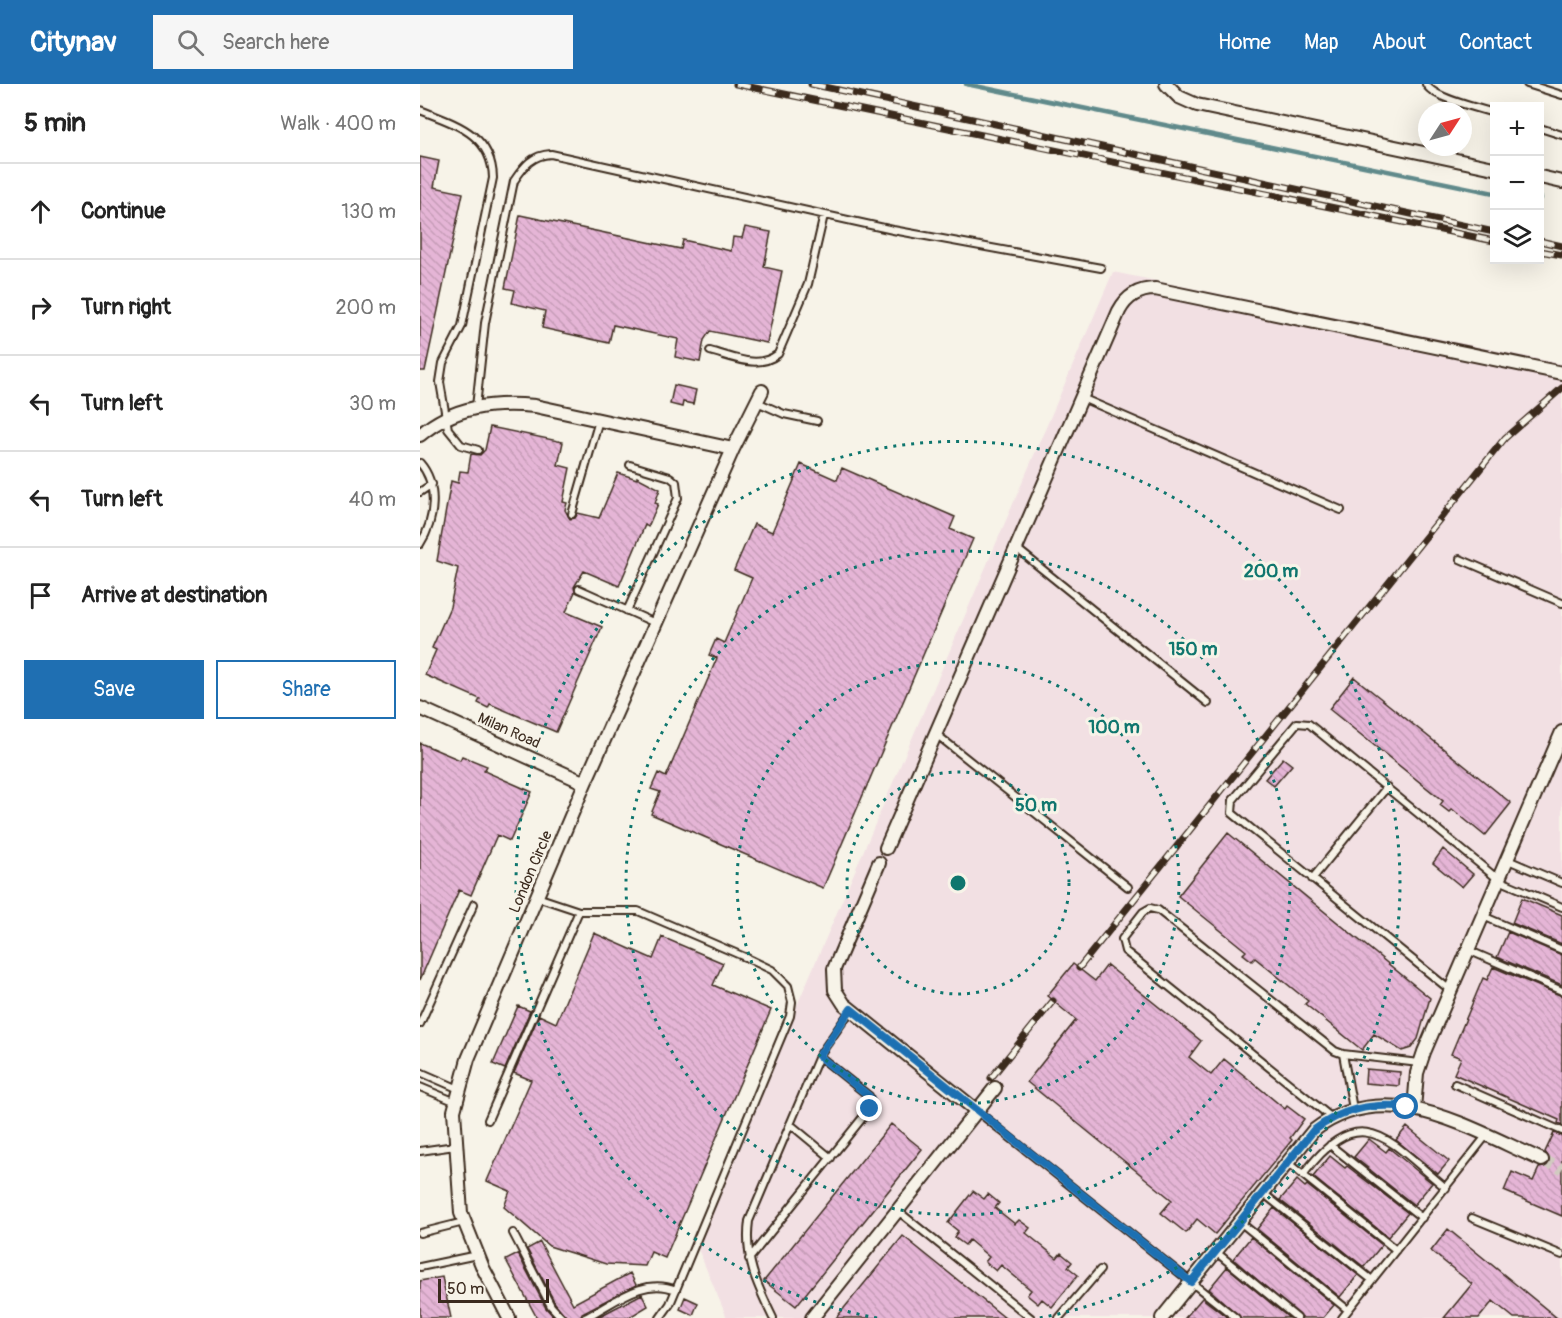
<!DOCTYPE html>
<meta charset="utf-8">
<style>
body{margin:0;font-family:Pangolin,sans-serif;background:#f6f6f6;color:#222}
.controls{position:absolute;right:18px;top:18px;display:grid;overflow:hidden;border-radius:0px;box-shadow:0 6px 24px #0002}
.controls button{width:54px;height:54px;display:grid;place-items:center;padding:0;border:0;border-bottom:2px solid #e0e0e0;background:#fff;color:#222;font:30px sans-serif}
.compass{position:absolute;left:998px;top:18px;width:54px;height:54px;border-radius:50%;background:#fff;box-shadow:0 6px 24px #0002;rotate:54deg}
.scale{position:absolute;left:18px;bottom:15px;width:111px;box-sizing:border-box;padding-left:6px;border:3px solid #3b2a1e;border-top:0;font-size:16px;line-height:21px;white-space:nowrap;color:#3b2a1e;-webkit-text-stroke:4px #f7f3e8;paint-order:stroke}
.stop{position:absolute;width:18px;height:18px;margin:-14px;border:4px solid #1f6fb2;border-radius:50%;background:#fff}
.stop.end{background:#1f6fb2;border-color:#fff;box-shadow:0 2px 6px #0008}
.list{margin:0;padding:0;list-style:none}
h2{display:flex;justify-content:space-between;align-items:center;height:78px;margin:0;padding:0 24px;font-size:26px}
h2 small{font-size:20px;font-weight:400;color:#767676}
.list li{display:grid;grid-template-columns:39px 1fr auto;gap:18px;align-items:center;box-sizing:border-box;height:96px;padding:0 24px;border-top:2px solid #e0e0e0}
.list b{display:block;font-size:22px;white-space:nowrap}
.list em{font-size:20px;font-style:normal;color:#767676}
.actions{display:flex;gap:12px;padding:18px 24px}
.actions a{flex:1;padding:14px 0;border:2px solid #1f6fb2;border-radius:0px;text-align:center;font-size:21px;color:#1f6fb2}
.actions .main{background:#1f6fb2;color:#fff}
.icon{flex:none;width:33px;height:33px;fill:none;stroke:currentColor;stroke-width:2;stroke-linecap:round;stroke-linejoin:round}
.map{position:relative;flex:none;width:1142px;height:1234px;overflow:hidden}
header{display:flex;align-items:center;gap:36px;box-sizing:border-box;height:84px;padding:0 30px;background:#1f6fb2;color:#fff}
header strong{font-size:28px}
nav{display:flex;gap:33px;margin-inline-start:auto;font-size:21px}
.search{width:420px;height:54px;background:#f6f6f6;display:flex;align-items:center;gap:15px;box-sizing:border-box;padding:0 21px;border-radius:0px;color:#767676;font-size:22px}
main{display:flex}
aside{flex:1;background:#fff}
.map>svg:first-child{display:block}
</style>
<header>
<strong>Citynav</strong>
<div class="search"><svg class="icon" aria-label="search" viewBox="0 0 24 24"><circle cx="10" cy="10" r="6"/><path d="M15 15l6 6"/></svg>Search here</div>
<nav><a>Home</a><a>Map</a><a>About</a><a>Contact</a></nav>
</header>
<main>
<aside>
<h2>5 min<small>Walk · 400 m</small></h2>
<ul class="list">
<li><svg class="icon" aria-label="ahead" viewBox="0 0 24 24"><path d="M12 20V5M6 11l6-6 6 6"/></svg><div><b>Continue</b></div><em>130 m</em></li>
<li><svg class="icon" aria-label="right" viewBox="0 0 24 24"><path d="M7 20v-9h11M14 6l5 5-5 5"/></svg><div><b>Turn right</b></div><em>200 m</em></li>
<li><svg class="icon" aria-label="left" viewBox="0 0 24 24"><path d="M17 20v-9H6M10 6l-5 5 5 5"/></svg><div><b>Turn left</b></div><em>30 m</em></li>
<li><svg class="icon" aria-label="left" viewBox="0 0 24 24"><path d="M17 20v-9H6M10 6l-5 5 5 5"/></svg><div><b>Turn left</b></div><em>40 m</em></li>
<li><svg class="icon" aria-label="arrive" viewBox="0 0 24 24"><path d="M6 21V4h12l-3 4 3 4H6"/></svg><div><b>Arrive at destination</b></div></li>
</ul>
<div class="actions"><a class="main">Save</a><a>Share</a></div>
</aside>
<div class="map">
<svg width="1142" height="1234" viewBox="0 0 1142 1234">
<defs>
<pattern id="building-back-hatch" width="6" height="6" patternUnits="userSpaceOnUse" patternTransform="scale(1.5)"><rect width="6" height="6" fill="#e5b5d6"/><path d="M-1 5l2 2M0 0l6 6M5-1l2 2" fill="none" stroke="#c59cb7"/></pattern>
</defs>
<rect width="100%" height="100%" fill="#f7f3e8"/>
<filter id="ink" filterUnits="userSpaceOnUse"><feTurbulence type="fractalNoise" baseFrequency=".0167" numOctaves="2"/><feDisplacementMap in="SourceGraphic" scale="12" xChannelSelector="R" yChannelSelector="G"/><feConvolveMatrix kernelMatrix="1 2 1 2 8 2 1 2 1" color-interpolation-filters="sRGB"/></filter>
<g filter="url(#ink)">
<!-- built -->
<path fill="#f2e0e3" d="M 693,188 L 1142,280 L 1142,1234 L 307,1234 L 275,1158 Z"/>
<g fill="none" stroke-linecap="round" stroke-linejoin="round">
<!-- stream -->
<path stroke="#618a8b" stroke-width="4.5" d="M 546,0 L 1074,109
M 1120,114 L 1121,114"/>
</g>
<!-- building -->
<path fill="url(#building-back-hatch)" stroke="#3b2a1e" stroke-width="1.5" d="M 0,73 L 19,77 L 14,103 L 43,109 L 5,287 L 0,287 Z
M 100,131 L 261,165 L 263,156 L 311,167 L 313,153 L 322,154 L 325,143 L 351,148 L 344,183 L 362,187 L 347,259 L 290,247 L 284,256 L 280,278 L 255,273 L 258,255 L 193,241 L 189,259 L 122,244 L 125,227 L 92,219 L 95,206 L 85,204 Z
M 254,301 L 276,306 L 273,320 L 263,318 L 262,323 L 250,320 Z
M 70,343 L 143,358 L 138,381 L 150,384 L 143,418 L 147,419 L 145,426 L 150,435 L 155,434 L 158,429 L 179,434 L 198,389 L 217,395 L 217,393 L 240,405 L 235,419 L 238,420 L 228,443 L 225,441 L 199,502 L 164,487 L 154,503 L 155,508 L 146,528 L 182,543 L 136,648 L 70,620 L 68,624 L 58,619 L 60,615 L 5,591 L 16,566 L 12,564 L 30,523 L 38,484 L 17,477 L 31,397 L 38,399 L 40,387 L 48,388 L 51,370 L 60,371 L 65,366 Z
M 381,380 L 417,396 L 422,384 L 535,433 L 530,445 L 553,455 L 403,804 L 231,730 L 240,708 L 231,705 L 238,689 L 246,693 L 297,574 L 289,571 L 296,555 L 304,559 L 332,494 L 314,486 L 334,440 L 352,448 Z
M 934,593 L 1091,719 L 1065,752 L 1032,725 L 1029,728 L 1020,721 L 1023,717 L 909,625 Z
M 0,659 L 40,676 L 42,672 L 67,682 L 64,687 L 112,708 L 90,757 L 77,751 L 51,811 L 39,806 L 0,896 Z
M 863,674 L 872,681 L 854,702 L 845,695 Z
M 808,749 L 1010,914 L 998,955 L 991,964 L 982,967 L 954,950 L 942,966 L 885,920 L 888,917 L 835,874 L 832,877 L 823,870 L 826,867 L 758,812 Z
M 1023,765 L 1053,790 L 1042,803 L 1013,779 Z
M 1102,814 L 1142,831 L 1142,860 L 1092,839 Z
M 1088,848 L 1142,871 L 1142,901 L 1077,873 Z
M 174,849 L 233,875 L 242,853 L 303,879 L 293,901 L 351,926 L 245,1174 L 231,1168 L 225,1182 L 186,1180 L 129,1162 L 84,1123 L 90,1107 L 67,1097 L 111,996 L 94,989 L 119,931 L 136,939 Z
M 653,880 L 675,897 L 687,881 L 781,957 L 769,973 L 791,991 L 804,975 L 865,1025 L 867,1022 L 884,1035 L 870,1054 L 872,1056 L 795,1150 L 777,1135 L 766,1149 L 741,1129 L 752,1116 L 607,998 L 656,936 L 627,912 Z
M 1073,883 L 1142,912 L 1142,1041 L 1138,1039 L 1139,1036 L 1034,990 L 1041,974 L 1031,970 L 1063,894 L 1067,896 Z
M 98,922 L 110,927 L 85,985 L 73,980 Z
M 946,985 L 980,988 L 979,1002 L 945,999 Z
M 471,1040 L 502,1065 L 376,1222 L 344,1197 Z
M 987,1043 L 1029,1077 L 1018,1090 L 976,1056 Z
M 1134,1049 L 1142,1052 L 1142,1132 L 1084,1107 L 1092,1088 L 1113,1097 L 1119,1084 L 1127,1082 L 1130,1075 L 1125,1068 Z
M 949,1055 L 966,1068 L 969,1064 L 1012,1099 L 994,1121 L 934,1073 Z
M 910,1072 L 925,1084 L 927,1082 L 988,1129 L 968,1153 L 893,1093 Z
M 877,1096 L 885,1103 L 887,1101 L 962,1161 L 944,1183 L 860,1116 Z
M 553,1107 L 564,1115 L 568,1110 L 579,1119 L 575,1124 L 595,1140 L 599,1136 L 610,1144 L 606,1149 L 637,1174 L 641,1169 L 652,1178 L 648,1183 L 658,1191 L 632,1223 L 622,1215 L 618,1220 L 607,1211 L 611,1206 L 581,1181 L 576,1187 L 565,1178 L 569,1173 L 549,1156 L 545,1161 L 534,1153 L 538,1147 L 528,1139 Z
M 854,1124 L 938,1191 L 920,1213 L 837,1145 Z
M 1028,1145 L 1137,1234 L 1094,1234 L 1073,1217 L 1059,1234 L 1024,1234 L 1052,1200 L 1011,1167 Z
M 483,1152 L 585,1234 L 416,1234 Z
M 831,1153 L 914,1221 L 903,1234 L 882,1234 L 813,1175 Z
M 120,1158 L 153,1220 L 210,1189 L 216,1201 L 162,1229 L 160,1234 L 147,1234 L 135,1219 L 107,1165 Z
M 98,1170 L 126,1224 L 135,1234 L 117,1234 L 86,1176 Z
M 807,1183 L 869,1234 L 821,1234 L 789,1205 Z
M 22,1193 L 31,1234 L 0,1234 L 0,1197 Z
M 222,1210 L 228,1222 L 208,1234 L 176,1234 Z
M 265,1213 L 278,1219 L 273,1231 L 260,1225 Z
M 782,1214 L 808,1234 L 765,1234 Z"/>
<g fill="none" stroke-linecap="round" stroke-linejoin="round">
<!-- street-tunnel -->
<path stroke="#d1cbc0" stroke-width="12" stroke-dasharray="12 6" stroke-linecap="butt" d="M 1122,1076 L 1142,1085"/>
<!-- lane casing -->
<g stroke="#3b2a1e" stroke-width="10">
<path id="lane" d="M 1006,0 C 1012,14 1059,24 1074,29
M 1107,0 L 1142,11
M 0,26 C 35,40 72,50 73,94 L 42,242 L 23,279 L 20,298 L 28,345 L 41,361 L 58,366
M 1120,44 L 1142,51
M 290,267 C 313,273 338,286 358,270 L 388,200 L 404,131
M 662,314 L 921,426
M 337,318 L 364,330 L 397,337
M 56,323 L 65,239 L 94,97 C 104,82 112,71 131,70 L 473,146 L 681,184
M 0,379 C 19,401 15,437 0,460
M 0,408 L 12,400
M 152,430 L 179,336
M 596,464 L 788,619
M 1040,475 L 1142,519
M 159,505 L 235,539
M 207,527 L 258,414 L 256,398 L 250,393 L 210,381
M 516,650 L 708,803
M 1088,776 L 1142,799
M 892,795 L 967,703
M 117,813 L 159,827
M 1063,832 L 1142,866
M 1048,866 L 1142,907
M 1030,906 L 812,729 L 813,716 L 877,639 L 889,640 L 1079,796 L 1142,823
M 0,940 L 54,820
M 923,970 L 933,1025
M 0,988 L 39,1005
M 1035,1000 L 1142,1047
M 0,1003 L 36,1018
M 557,1027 L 816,1234
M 912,1034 L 705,867 L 702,855 L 723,828 L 730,824 L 738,826 L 915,967 L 923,970 L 999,979
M 68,1036 L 159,827 L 218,827 L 327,874 L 352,886 L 368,902 L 372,918 L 370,932 L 250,1220 L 240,1234
M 370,1040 L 411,1074
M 910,1061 L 1002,1134
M 0,1067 L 35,1062
M 868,1079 L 976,1166
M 883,1091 C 941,1013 969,1057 1026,1104
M 843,1109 L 952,1196
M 478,1127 L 611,1234
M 1052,1134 L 1142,1171
M 820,1138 L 928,1226
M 0,1149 L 44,1138
M 93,1149 L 131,1222 L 142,1234
M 796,1168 L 877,1234
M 329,1175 L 452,1022 L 449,1012 L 399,972
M 0,1183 L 57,1171
M 165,1234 C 193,1220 223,1192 256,1206
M 353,1234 C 337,1201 324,1175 329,1137 L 399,972 L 431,926
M 639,1234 L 680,1186
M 922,1234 L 1066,1052"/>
</g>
<!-- street casing -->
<g stroke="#3b2a1e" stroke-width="16">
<path id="street" d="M 746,0 L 759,13 L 777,21 L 1074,84
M 1120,93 L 1142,98
M 0,351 C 34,322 73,318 115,322 L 313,365
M 0,624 L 165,699
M 466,764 L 699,227 C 707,212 719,205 735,205 L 1142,289
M 459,779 L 414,885 L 415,906 L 424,920 L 557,1027
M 994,1025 L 997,989 L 1004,968 L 1142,648
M 89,1234 L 63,1184 L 41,1129 L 34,1027 L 48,975 L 165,699 L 313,365 L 342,307
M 392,1234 L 575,1004
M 742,1234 L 893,1047 C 966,990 1050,1045 1122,1076"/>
</g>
<!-- lane -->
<use href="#lane" stroke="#f7f3e8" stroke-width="6"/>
<!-- street -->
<use href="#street" stroke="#f7f3e8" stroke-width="12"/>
<!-- rail casing -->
<g stroke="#3b2a1e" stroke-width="7">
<path id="rail" d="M 316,0 L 1074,157
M 391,0 L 1074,148
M 1120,157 L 1142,162
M 1120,167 L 1142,171
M 659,884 L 1085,354 L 1142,304
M 571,994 L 633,917"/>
</g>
<!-- rail -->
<use href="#rail" stroke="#f7f3e8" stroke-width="4.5" stroke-dasharray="14" stroke-linecap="butt"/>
</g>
</g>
<g fill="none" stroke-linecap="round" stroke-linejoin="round" filter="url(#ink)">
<!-- route -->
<path stroke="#1f6fb2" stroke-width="8" d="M 450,1025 L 452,1018 L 449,1012 L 399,972 L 431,925 L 771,1198 L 893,1047 C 921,1025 951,1019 986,1023"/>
</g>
<!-- distance rings -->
<g fill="none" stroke="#0f766e" stroke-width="3" stroke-dasharray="3 6">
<circle cx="538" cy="799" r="111"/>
<circle cx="538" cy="799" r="221"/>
<circle cx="538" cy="799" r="332"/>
<path d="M457 1234A442 442 0 1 1 619 1234"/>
</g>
<g text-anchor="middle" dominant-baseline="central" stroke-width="6" stroke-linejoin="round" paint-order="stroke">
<!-- street labels -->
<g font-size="15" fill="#3b2a1e" stroke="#f7f3e8">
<text transform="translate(89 647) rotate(24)">Milan Road</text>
<text transform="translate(111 788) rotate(-67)">London Circle</text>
</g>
</g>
<circle cx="538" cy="799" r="9" fill="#0f766e" stroke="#f7f3e8" stroke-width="3"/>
<g font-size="18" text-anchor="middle" font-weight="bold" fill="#0f766e" stroke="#f7f3e8" stroke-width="6" stroke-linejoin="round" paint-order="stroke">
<text x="851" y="493">200 m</text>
<text x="773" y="571">150 m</text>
<text x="694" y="649">100 m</text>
<text x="616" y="727">50 m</text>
</g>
</svg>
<div class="controls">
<button>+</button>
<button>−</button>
<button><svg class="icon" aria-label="layers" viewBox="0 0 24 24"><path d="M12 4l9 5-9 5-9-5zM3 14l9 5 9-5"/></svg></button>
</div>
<svg class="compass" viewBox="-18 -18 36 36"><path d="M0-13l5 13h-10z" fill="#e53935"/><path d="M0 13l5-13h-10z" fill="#767676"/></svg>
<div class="scale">50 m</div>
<div class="stop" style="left:986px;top:1023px"></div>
<div class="stop end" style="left:450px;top:1025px"></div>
</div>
</main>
